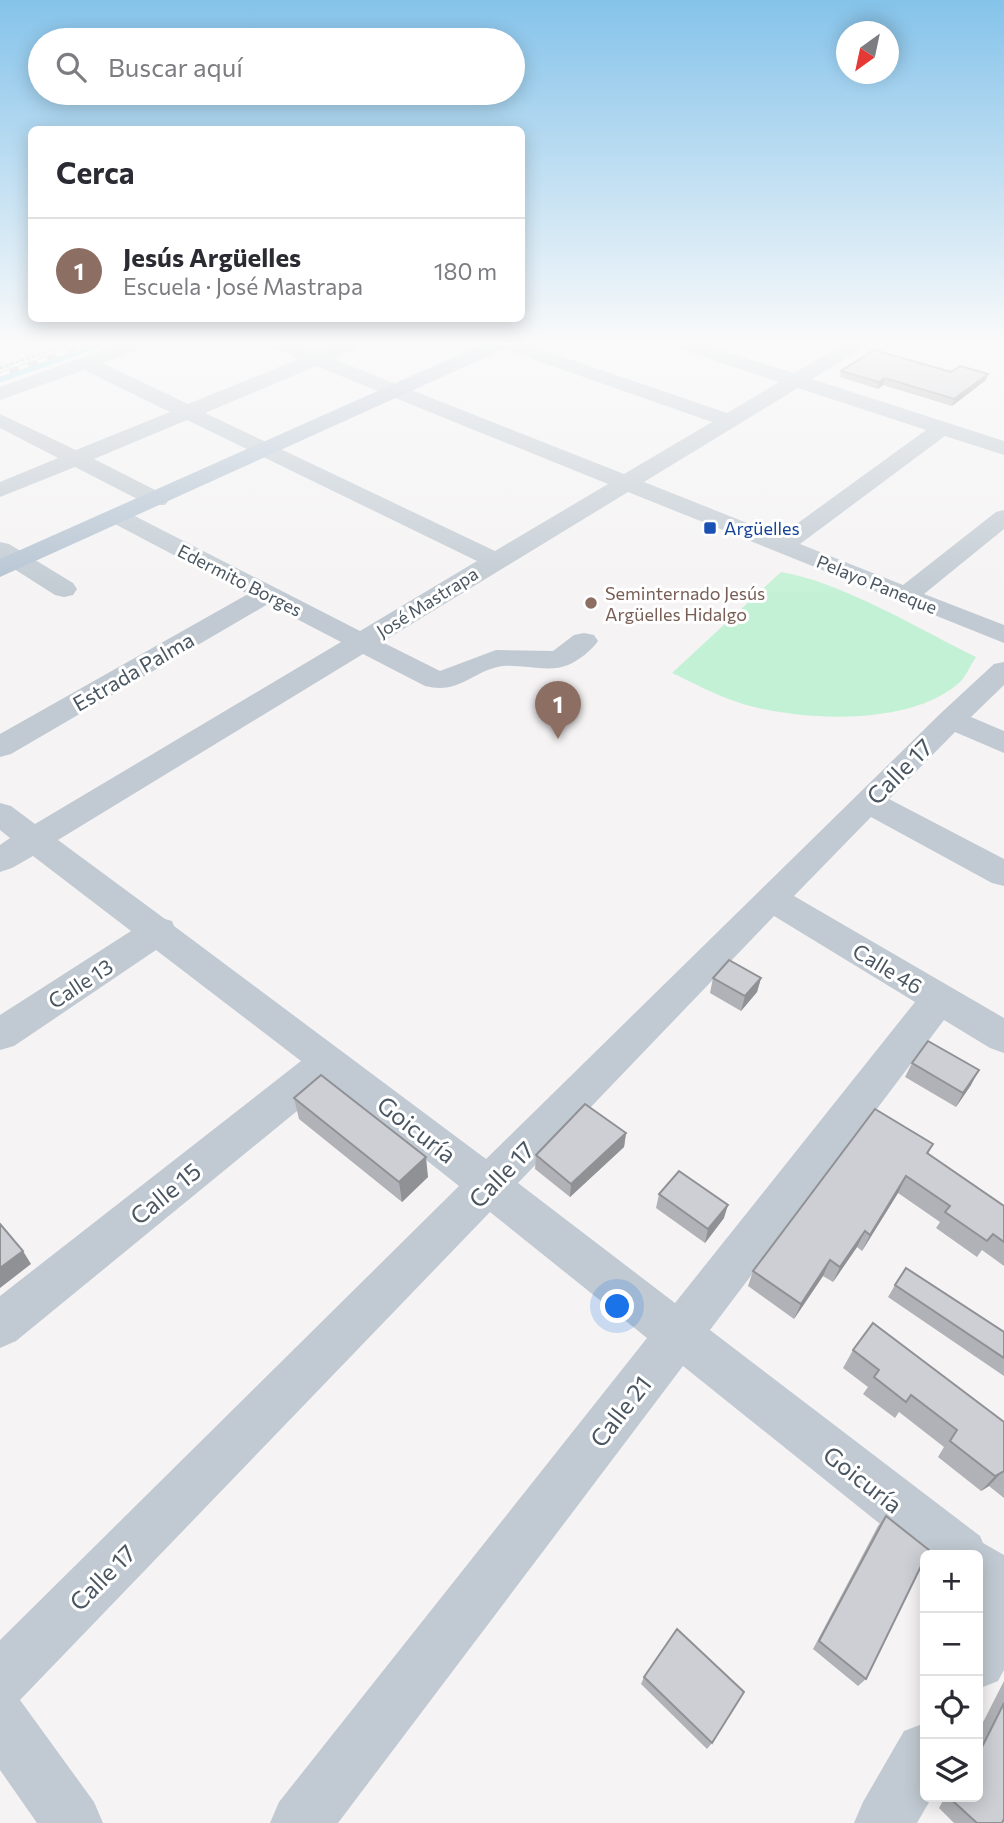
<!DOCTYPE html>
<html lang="es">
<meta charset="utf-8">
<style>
body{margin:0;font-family:Commissioner,sans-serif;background:#f7f7f7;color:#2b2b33}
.controls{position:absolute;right:21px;bottom:21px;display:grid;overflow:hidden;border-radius:10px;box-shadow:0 4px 18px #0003}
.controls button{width:63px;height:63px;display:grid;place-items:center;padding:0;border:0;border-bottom:2px solid #e1e1e2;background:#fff;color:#2b2b33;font:35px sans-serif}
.compass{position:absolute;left:836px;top:21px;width:63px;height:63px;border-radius:50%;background:#fff;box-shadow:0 4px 18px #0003;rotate:213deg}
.you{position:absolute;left:618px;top:1307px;width:24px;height:24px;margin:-18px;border:5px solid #fff;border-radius:50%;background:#1a73e8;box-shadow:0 0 0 10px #1a73e833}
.badge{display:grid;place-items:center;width:46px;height:46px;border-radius:50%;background:#1a73e8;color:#fff;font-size:23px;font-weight:700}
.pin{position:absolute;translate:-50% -58px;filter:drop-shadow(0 2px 4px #0008)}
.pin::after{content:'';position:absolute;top:37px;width:24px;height:21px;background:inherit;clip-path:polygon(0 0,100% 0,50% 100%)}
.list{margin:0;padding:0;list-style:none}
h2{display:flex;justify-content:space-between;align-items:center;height:91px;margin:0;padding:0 28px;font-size:30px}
h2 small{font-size:23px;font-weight:400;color:#7c7c81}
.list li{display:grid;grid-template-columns:46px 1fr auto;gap:21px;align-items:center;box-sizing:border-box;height:105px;padding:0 28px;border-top:2px solid #e1e1e2}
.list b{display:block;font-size:26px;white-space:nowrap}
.list p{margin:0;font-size:23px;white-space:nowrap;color:#7c7c81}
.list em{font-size:23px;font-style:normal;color:#7c7c81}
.icon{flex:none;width:38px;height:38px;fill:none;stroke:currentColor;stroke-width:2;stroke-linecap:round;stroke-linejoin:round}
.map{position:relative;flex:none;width:1004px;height:1823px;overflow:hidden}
.search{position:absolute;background:#fff;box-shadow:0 4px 18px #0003;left:28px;top:28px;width:497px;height:77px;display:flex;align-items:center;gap:18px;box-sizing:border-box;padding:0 24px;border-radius:38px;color:#7c7c81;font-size:26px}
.panel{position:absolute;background:#fff;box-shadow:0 4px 18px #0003;left:28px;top:126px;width:497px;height:196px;border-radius:10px}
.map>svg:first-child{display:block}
</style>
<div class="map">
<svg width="1004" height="1823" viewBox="0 0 1004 1823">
<rect width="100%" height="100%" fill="#f5f3f3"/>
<!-- green -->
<path fill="#c3f1d5" d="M 781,572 C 839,581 921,630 976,657 C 971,664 967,674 962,680 C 915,727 799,722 740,703 C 717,696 694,683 672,673 Z"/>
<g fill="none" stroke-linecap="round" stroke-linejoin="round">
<!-- stream -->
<path stroke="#90daee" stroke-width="5" d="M 0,380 L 100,345"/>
<!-- path -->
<path stroke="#7ad0a6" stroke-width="2.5" stroke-dasharray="3.5 2" stroke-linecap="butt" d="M 0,368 L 66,345"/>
<!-- minor -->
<path fill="#c1cad2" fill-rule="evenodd" d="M 117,345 L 144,345 L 141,349 L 102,363 L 188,404 L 299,359 L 275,349 L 273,345 L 298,345 L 316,352 L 333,345 L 358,345 L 356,349 L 333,359 L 624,474 L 712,422 L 504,349 L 502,345 L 528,345 L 727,413 L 779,382 L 679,349 L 677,345 L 704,345 L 794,373 L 842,345 L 864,345 L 862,349 L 812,379 L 1004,441 L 1004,455 L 945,436 L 800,544 L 903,585 L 996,512 L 1004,510 L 1004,529 L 924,594 L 1004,625 L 1004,643 L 628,492 L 382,642 L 440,671 L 496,650 L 553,651 L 574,635 L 584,633 L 594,635 L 598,641 C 592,650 578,661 568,665 C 549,673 523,664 503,666 C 473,670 460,695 425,686 L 363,654 L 58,840 L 165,919 L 172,921 L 174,926 L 486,1159 L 941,713 L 994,664 L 1004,662 L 1004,685 L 971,717 L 1004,731 L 1004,753 L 955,732 L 889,799 L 1004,859 L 1004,886 L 992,883 L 871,817 L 794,896 L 1004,1018 L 1004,1053 L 990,1048 L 944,1020 L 710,1330 L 980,1536 L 983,1543 L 1004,1555 L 1004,1670 L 998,1681 L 978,1689 L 978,1555 L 925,1555 L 925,1560 L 683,1366 L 338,1823 L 270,1823 L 279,1802 L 647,1338 L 490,1212 L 20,1700 L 94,1802 L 103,1823 L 37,1823 L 0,1770 L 0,1640 L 459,1186 L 330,1084 L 16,1341 L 0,1348 L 0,1296 L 301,1061 L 156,950 L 14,1046 L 0,1050 L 0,1015 L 131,931 L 33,856 L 12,868 L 0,872 L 0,845 L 10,838 L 0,830 L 0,803 L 11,806 L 35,824 L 341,642 L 268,604 L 11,754 L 0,757 L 0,734 L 248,594 L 111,522 L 107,517 L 111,512 L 119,510 L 127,512 L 360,631 L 477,561 L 187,420 L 94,459 L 165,495 L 169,500 L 165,505 L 149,505 L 75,467 L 0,497 L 0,482 L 58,458 L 0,428 L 0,414 L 76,450 L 170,412 L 84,370 L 0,400 L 0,387 ZM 316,366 L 608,484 L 495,551 L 205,413 ZM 798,388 L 926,430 L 780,536 L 644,482 ZM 774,916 L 915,1002 L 675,1303 L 518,1183 Z
M 0,542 L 9,544 L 73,583 L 77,589 L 73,595 L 64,597 L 55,595 L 0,560 Z
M 925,1723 L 925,1797 L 932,1797 L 917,1823 L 854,1823 L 863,1802 L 904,1731 Z"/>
<!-- major -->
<path fill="#b3c2d1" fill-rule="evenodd" d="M 481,345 L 508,345 L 504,349 L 0,577 L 0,559 Z"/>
<!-- rail casing -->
<g stroke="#b5b8bd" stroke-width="5">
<path id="rail" d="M 0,375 L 86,345"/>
</g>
<!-- rail -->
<use href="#rail" stroke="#fff" stroke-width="3.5" stroke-dasharray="10" stroke-linecap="butt"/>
</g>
<!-- wall -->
<path fill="#b0b2b7" d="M 841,371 L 951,372 L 986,380 L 952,406 L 883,385 L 878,389 L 840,377 Z
M 713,978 L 761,978 L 757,992 L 741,1011 L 710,993 Z
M 912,1063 L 971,1085 L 956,1107 L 905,1077 Z
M 294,1098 L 428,1177 L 402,1202 L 299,1119 Z
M 626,1133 L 624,1147 L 570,1197 L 535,1169 L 536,1155 Z
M 933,1144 L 928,1154 L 1004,1206 L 1004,1266 L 982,1250 L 977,1257 L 936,1228 L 940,1222 L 898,1193 L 862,1251 L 857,1247 L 833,1282 L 823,1276 L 794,1319 L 748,1286 L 753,1271 Z
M 659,1194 L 724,1218 L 705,1243 L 656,1208 Z
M 895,1285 L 1004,1332 L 1004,1376 L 888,1297 Z
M 853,1350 L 1004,1422 L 1004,1498 L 989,1486 L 981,1491 L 938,1457 L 944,1447 L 899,1412 L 895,1418 L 863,1394 L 868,1387 L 843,1368 Z
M 886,1516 L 866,1679 L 858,1686 L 813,1649 L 878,1526 Z
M 644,1677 L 712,1743 L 707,1749 L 641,1684 Z
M 1004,1681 L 1004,1819 L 1002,1823 L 954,1823 L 939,1808 L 945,1797 L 978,1797 L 978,1732 Z"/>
<!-- shaded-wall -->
<path fill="#909195" d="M 988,374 L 986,380 L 952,406 L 954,399 Z
M 885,378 L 883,385 L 878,389 L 879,382 Z
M 761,978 L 757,992 L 741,1011 L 745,996 Z
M 979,1070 L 971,1085 L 956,1107 L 963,1093 Z
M 626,1133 L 624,1147 L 570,1197 L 571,1184 Z
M 426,1157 L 428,1177 L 402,1202 L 399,1182 Z
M 906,1176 L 898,1193 L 862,1251 L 870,1235 Z
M 728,1205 L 724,1218 L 705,1243 L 708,1229 Z
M 865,1231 L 857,1247 L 833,1282 L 840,1267 Z
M 23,1251 L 31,1264 L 0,1288 L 0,1268 Z
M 830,1260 L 823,1276 L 794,1319 L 801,1304 Z
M 1003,1471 L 989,1486 L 981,1491 L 995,1476 Z"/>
<!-- building -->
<path fill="#cdcfd5" stroke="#909195" stroke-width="2" d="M 874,350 L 951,372 L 960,366 L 988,374 L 954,399 L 885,378 L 879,382 L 841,371 Z
M 729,960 L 761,978 L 745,996 L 713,978 Z
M 928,1041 L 979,1070 L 963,1093 L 912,1063 Z
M 321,1075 L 426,1157 L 399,1182 L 294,1098 Z
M 585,1104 L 626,1133 L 571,1184 L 536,1155 Z
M 875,1109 L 933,1144 L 927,1153 L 1004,1206 L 1004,1242 L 993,1234 L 987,1241 L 945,1212 L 950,1206 L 906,1176 L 870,1235 L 865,1231 L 840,1267 L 830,1260 L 801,1304 L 753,1271 Z
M 679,1171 L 728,1205 L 708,1229 L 659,1194 Z
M 0,1224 L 23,1251 L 0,1268 Z
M 906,1268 L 1004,1332 L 1004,1358 L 895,1285 Z
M 873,1323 L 1004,1422 L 1004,1471 L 995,1476 L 950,1441 L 957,1430 L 911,1395 L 906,1402 L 874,1377 L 879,1370 L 853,1350 Z
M 886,1516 L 929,1550 L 927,1555 L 925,1555 L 925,1558 L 866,1679 L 819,1641 Z
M 677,1629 L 744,1692 L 712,1743 L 644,1677 Z
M 1004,1703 L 1004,1819 L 1002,1823 L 977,1823 L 954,1802 L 957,1797 L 978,1797 L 978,1755 Z"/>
<!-- sky -->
<linearGradient id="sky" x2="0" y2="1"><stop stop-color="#85c3ea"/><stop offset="0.57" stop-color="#fafafa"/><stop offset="1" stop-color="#fafafa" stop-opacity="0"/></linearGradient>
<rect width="1004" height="600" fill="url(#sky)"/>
<!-- markers -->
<rect fill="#1a4fb4" stroke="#fff" stroke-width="2.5" x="703" y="521" width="14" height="14" rx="3.5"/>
<circle fill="#8d6e63" stroke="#fff" stroke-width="2.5" cx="591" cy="603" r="7"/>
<g text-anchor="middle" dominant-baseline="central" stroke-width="6" stroke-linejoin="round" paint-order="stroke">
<!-- far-transit labels -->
<g font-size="18" fill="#164399" stroke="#fff" text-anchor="start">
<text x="724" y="528">Argüelles</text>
</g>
<!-- far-street labels -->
<g font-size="18" fill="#4a5661" stroke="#fff">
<text transform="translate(240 580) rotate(27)">Edermito Borges</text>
<text transform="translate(877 584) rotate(22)">Pelayo Paneque</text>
<text transform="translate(427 602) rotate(-32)">José Mastrapa</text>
</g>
<!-- far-education labels -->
<g font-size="18" fill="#785e54" stroke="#fff" text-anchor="start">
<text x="605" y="593">Seminternado Jesús<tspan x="605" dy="21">Argüelles Hidalgo</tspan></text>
</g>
<!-- street labels -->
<g font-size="21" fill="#4a5661" stroke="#fff">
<text transform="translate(133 671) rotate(-30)">Estrada Palma</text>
<text transform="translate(888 968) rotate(31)">Calle 46</text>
<text transform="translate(80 983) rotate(-33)">Calle 13</text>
</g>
<!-- near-street labels -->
<g font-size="24" fill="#4a5661" stroke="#fff">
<text transform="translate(899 771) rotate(-45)">Calle 17</text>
<text transform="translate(417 1129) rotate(38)">Goicuría</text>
<text transform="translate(501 1174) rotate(-46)">Calle 17</text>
<text transform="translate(165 1193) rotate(-39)">Calle 15</text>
<text transform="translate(620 1411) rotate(-52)">Calle 21</text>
<text transform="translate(863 1479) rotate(38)">Goicuría</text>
<text transform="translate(102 1577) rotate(-45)">Calle 17</text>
</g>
</g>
</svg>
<div class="controls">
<button>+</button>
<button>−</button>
<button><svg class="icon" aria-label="locate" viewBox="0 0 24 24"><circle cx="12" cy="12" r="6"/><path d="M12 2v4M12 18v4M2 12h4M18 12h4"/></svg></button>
<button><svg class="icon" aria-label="layers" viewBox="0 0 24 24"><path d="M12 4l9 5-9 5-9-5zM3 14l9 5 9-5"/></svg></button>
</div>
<svg class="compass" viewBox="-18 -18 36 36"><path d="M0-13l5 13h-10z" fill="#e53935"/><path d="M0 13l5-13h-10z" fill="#7c7c81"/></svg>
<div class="you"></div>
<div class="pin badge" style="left:558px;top:739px;background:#8d6e63">1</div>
<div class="search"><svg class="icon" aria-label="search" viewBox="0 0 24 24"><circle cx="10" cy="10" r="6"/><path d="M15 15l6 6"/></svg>Buscar aquí</div>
<section class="panel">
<h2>Cerca<small></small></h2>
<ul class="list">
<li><span class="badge" style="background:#8d6e63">1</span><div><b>Jesús Argüelles</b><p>Escuela · José Mastrapa</p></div><em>180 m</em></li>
</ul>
</section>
</div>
